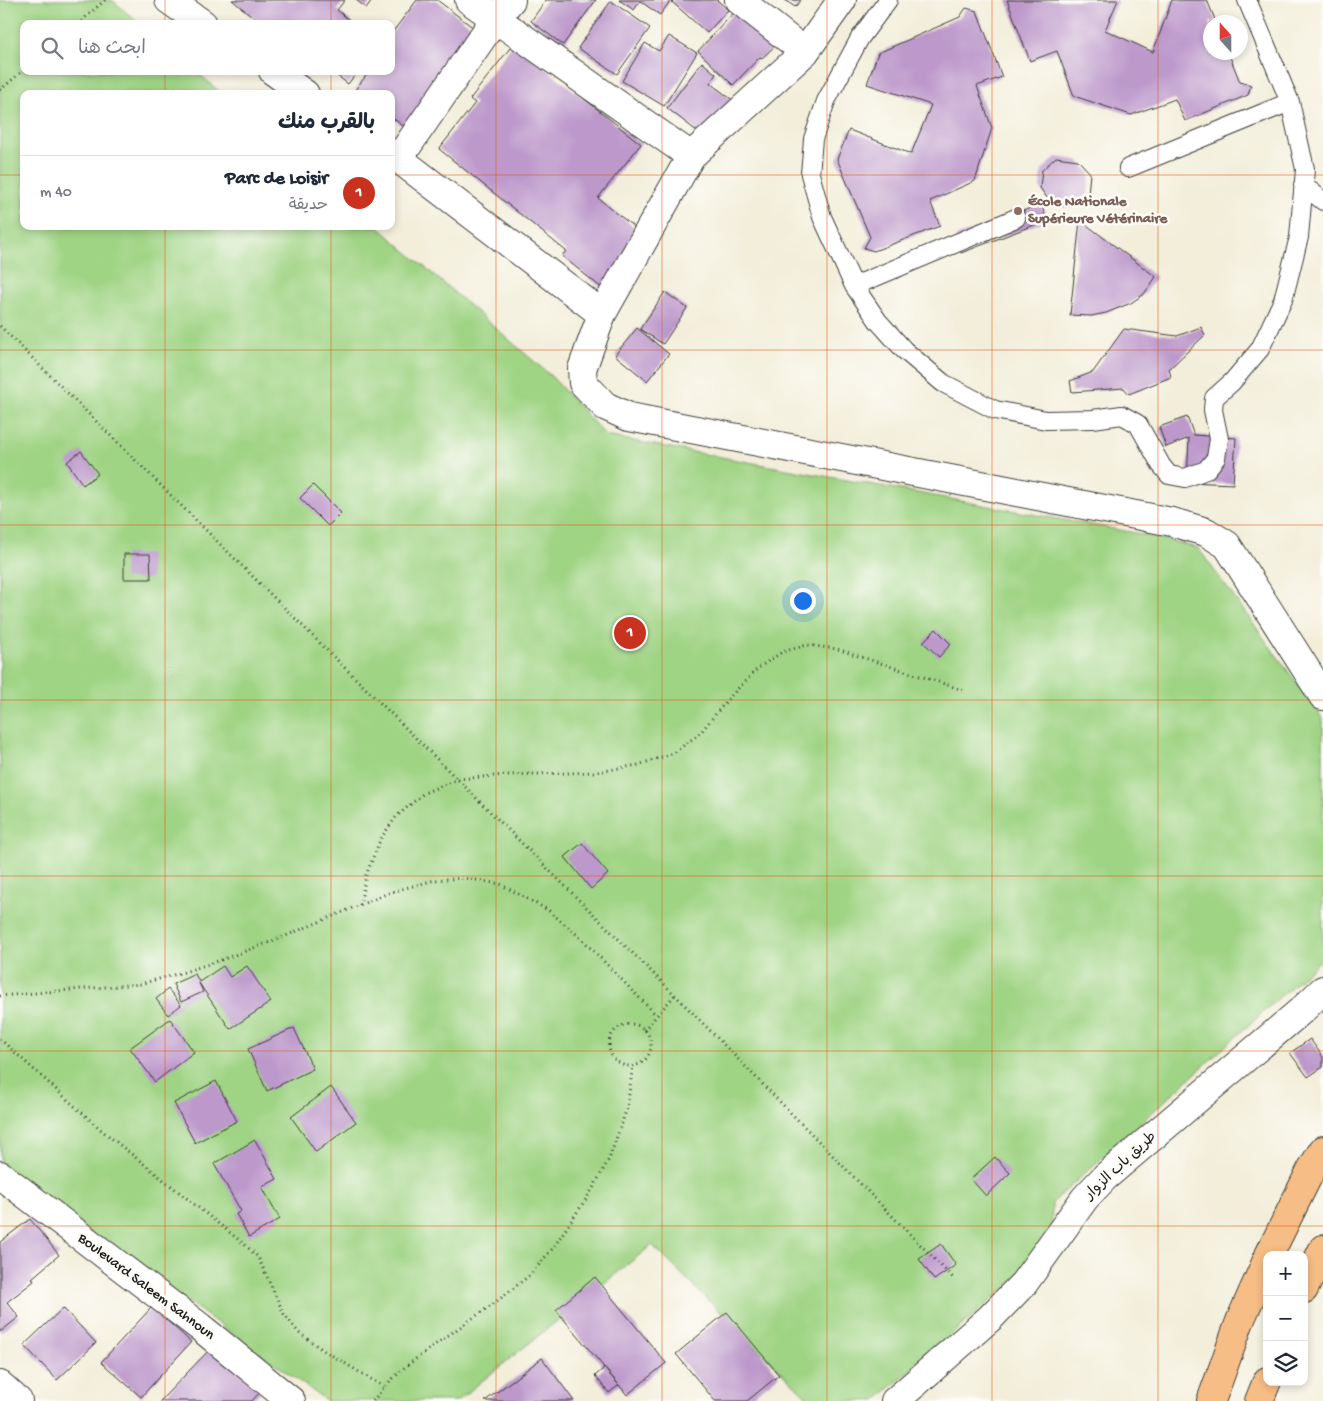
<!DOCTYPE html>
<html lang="ar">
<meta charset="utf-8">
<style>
body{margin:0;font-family:"Gochi Hand","Playpen Sans Arabic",sans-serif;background:#f6f6f7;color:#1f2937;direction:rtl}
.controls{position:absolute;right:15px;bottom:15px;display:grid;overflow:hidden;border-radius:10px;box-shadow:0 2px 8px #0003}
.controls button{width:45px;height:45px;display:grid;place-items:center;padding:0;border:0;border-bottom:1px solid #e0e1e3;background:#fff;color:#1f2937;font:25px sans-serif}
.compass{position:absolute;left:1203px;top:15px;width:45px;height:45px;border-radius:50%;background:#fff;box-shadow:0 2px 8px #0003;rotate:339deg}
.you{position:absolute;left:802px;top:600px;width:18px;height:18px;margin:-12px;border:4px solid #fff;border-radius:50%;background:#1a73e8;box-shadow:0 0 0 8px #1a73e833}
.badge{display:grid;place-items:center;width:32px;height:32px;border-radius:50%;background:#c8321e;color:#fff;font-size:16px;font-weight:700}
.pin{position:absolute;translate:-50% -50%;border:2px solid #fff;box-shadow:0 1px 5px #0006}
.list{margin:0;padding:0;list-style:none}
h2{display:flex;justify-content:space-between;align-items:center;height:65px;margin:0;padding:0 20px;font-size:21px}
h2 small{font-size:16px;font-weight:400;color:#747a83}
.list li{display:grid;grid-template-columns:32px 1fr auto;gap:15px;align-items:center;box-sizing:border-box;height:75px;padding:0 20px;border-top:1px solid #e0e1e3}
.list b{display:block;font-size:19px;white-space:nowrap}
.list p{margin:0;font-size:16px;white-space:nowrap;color:#747a83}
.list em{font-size:16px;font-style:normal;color:#747a83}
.icon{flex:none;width:28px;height:28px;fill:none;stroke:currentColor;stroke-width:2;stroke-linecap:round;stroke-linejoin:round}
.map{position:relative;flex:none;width:1323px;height:1401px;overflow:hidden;direction:ltr}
.search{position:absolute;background:#fff;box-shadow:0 2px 8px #0003;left:20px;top:20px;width:375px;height:55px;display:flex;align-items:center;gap:12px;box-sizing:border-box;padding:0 18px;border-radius:10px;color:#747a83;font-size:19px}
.panel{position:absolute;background:#fff;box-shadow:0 2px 8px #0003;left:20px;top:90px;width:375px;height:140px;border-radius:10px;direction:rtl}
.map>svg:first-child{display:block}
</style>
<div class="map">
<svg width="1323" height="1401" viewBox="0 0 1323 1401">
<rect width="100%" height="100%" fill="#fdfcf7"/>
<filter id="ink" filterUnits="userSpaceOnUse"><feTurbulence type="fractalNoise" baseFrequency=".02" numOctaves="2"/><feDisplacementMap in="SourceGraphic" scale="10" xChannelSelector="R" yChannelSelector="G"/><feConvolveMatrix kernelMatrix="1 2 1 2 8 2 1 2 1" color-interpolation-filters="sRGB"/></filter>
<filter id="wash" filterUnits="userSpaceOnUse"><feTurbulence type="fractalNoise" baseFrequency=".0096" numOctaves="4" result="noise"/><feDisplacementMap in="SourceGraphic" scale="20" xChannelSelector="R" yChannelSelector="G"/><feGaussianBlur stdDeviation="1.12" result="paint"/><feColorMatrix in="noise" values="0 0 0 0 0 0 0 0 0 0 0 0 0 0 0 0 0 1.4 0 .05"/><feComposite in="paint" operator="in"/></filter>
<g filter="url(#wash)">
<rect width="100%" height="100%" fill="#f3eeda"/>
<!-- park -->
<path fill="#a0d485" stroke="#5e7850" d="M 0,0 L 112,0 L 140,24 L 24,24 L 24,71 L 196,71 L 222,94 L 24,94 L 24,226 L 377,226 L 551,376 L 606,436 L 1152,536 L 1198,548 L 1323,719 L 1323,958 L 1052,1203 L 1051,1248 L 875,1401 L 811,1401 L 652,1245 L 457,1401 L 327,1401 L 0,1168 Z"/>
<g id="blocks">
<!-- building -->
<path fill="#bc98cb" d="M 232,0 L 345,0 L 337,10 L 354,24 L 262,24 Z
M 356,0 L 372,0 L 366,8 Z
M 417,0 L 437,0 L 483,35 L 410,131 L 391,117 L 391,94 L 361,94 L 355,90 L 368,73 L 366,71 L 391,71 L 391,34 Z
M 546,0 L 596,0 L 563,45 L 531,21 Z
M 619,0 L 671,0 L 660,15 L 640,1 L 634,10 Z
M 674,0 L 717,0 L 728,10 L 707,33 L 672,2 Z
M 785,0 L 801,0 L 795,7 Z
M 1007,0 L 1118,0 L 1105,30 L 1153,52 L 1172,0 L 1207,0 L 1216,22 L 1210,22 L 1210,52 L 1228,52 L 1240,82 L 1251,85 L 1248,95 L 1185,121 L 1175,99 L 1131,115 L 1074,96 L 1057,51 L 1030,61 Z
M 611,1 L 650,28 L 617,74 L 578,48 Z
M 739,7 L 777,44 L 762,58 L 760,57 L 733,85 L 698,51 Z
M 966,8 L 977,11 L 1002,77 L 977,86 L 992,128 L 975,181 L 930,201 L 940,226 L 874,251 L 864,248 L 870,237 L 837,159 L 849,130 L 911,154 L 931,105 L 867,84 L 878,53 L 960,17 Z
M 669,36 L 697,53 L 664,106 L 622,81 L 645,43 L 659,51 Z
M 514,43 L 641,144 L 598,198 L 645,236 L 603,289 L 562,256 L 566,251 L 439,149 L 475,103 L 470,99 Z
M 702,62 L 716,74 L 710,83 L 735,102 L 707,139 L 667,108 Z
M 331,71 L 358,71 L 348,84 Z
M 1056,157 L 1078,160 L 1090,173 L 1088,195 L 1071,206 L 1053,206 L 1040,188 L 1042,170 Z
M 1041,204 L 1047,220 L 961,253 L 955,237 Z
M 1080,220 L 1156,277 L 1144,294 L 1131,303 L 1106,313 L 1091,316 L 1070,315 Z
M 665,292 L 687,308 L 663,344 L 640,329 Z
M 1201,327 L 1205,335 L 1169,369 L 1171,377 L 1129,394 L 1124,388 L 1072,392 L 1070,381 L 1093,372 L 1124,329 L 1177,336 Z
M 637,328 L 669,354 L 647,381 L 615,355 Z
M 1187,417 L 1194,435 L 1236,438 L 1233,484 L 1187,482 L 1189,438 L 1166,447 L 1159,427 Z
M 81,451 L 98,474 L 83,485 L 67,462 Z
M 313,485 L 341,513 L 328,526 L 300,498 Z
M 124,554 L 150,554 L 151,579 L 124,579 Z
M 936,629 L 951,644 L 939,657 L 923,642 Z
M 582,843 L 608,874 L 591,889 L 565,857 Z
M 223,966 L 230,977 L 247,966 L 271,1002 L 230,1029 L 199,983 L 203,992 L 181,1002 L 173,984 L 195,974 L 199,982 Z
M 168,989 L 181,1005 L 168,1015 L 156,999 Z
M 170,1019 L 194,1052 L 155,1082 L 130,1048 Z
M 294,1028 L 313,1069 L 267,1091 L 248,1049 Z
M 1310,1039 L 1323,1057 L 1323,1067 L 1308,1077 L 1290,1053 Z
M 216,1081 L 237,1121 L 195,1143 L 174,1103 Z
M 331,1087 L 356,1122 L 316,1152 L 291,1117 Z
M 255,1140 L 277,1179 L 262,1187 L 280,1219 L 249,1237 L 236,1214 L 241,1211 L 214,1164 Z
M 995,1157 L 1010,1173 L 986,1196 L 971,1179 Z
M 30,1219 L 59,1255 L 32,1278 L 34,1281 L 7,1302 L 19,1317 L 0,1332 L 0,1242 Z
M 941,1244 L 956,1265 L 934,1280 L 919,1259 Z
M 595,1277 L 666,1363 L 627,1395 L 619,1385 L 609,1393 L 595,1376 L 604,1368 L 618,1384 L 556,1310 Z
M 152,1307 L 191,1342 L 141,1397 L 101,1362 Z
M 63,1308 L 96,1343 L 57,1380 L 24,1345 Z
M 727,1312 L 779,1375 L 747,1401 L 715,1401 L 676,1354 Z
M 213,1346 L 260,1392 L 252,1401 L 160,1401 Z
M 542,1358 L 574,1401 L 485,1401 Z"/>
</g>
</g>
<g filter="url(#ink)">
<use href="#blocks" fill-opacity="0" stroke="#3c3c38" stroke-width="1"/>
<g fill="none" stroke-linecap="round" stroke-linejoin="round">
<!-- service casing -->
<g stroke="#3c3c38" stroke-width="20">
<path id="service" d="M 888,0 L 860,38 L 826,101 L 813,139 L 810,174 L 822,217 L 854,286 L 878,321 L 904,350 L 943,383 L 995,410 L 1046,420 L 1093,419 L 1122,415 L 1138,424 L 1161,465 L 1169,475 L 1185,478 L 1206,470 L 1216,458 L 1219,439 L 1213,410 L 1214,398 L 1232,382 L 1260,349 L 1283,300 L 1299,237 L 1305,169 L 1290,102 L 1247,0
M 1128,168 L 1290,102
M 1303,185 L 1323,201
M 854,286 L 1016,218"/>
</g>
<!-- minor casing -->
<g stroke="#3c3c38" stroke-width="30">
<path id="minor" d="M 169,0 L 203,24
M 469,0 L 691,156
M 739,0 L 805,52
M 842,0 L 805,52 L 691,156 L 602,314 L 582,369 L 583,383 L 605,406 L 629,417 L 1172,522 L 1206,532 L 1227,545 L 1323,696
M 273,71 L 305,94
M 391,153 L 602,314
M 399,158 L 495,19 L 511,0
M 0,1385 L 18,1401"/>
</g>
<!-- tertiary casing -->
<g stroke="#3c3c38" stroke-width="30">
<path id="tertiary" d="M 0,1175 L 200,1327 L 291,1401
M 895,1401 L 990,1318 L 1024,1283 L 1085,1198 L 1105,1177 L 1302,1010 L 1323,990"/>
</g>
<!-- primary casing -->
<g stroke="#3c3c38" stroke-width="30">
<path id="primary" d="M 1269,1255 L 1311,1170 L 1323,1150
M 1304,1289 L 1323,1249
M 1211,1401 L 1240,1321 L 1267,1260
M 1259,1401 L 1267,1381"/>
</g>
<!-- path -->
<path stroke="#3c3c38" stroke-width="3" stroke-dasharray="1 4" stroke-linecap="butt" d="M 78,24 L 105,0
M 0,90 L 24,70
M 0,326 L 675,995 L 955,1280
M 360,905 L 366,875 L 381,838 L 396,817 L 424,793 L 458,779 L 506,775 L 597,772 L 638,765 L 674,753 L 701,732 L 728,699 L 758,668 L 782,652 L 807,645 L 837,649 L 963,690
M 0,996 L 140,984 L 181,973 L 224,959 L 283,937 L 391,892 L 435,880 L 464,878 L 500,884 L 548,910 L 583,940 L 656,1015
M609 1045a21 21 0 1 1 42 0a21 21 0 1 1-42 0Z
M 644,1030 L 675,995
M 0,1039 L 100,1129 L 244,1244 L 258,1257 L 284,1314 L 299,1333 L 323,1350 L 384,1387
M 373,1401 L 384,1387 L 405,1367 L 436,1344 L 500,1299 L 531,1274 L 553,1248 L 592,1190 L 609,1159 L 627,1108 L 633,1065"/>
<!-- service -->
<use href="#service" stroke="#fff" stroke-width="18"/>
<!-- minor -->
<use href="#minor" stroke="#fff" stroke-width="28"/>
<!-- tertiary -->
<use href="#tertiary" stroke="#fff" stroke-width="28"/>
<!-- primary -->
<use href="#primary" stroke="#f6be86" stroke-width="28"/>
</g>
</g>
<!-- grid -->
<path fill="none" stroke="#e8590c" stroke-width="1" stroke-opacity="0.55" d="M 165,0 L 165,24M 331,0 L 331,24M 496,0 L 496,1401M 662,0 L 662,1401M 827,0 L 827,1401M 992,0 L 992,1401M 1158,0 L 1158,1401M 165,71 L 165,94M 331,71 L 331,94M 0,175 L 24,175M 391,175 L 1323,175M 165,226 L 165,1401M 331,226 L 331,1401M 0,350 L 1323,350M 0,525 L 1323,525M 0,700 L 1323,700M 0,876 L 1323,876M 0,1051 L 1323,1051M 0,1226 L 1323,1226"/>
<!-- markers -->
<circle fill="#8d6e63" stroke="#fdfcf7" stroke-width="2" cx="1018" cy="211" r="5"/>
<g text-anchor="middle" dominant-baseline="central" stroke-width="5" stroke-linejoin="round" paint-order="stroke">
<!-- education labels -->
<g font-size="15" font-weight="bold" fill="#785e54" stroke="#fdfcf7" text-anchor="start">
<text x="1028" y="202">École Nationale<tspan x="1028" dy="17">Supérieure Vétérinaire</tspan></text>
</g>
<!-- street labels -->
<g font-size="15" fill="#1c1c1c" stroke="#fdfcf7">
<text transform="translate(1121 1166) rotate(-43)">طريق باب الزوار</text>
<text transform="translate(146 1287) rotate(37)">Boulevard Saleem Sahnoun</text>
</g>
</g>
</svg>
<div class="controls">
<button>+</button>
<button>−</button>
<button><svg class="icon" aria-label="layers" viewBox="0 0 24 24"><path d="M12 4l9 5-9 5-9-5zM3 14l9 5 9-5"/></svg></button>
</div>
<svg class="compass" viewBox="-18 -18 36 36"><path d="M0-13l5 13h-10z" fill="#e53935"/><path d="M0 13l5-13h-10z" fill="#747a83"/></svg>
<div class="you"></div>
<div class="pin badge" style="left:630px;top:633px">1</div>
<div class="search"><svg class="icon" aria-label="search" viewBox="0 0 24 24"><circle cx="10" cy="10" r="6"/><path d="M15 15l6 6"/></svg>ابحث هنا</div>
<section class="panel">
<h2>بالقرب منك<small></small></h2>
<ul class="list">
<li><span class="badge">1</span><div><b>Parc de Loisir</b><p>حديقة</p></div><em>40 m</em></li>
</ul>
</section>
</div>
